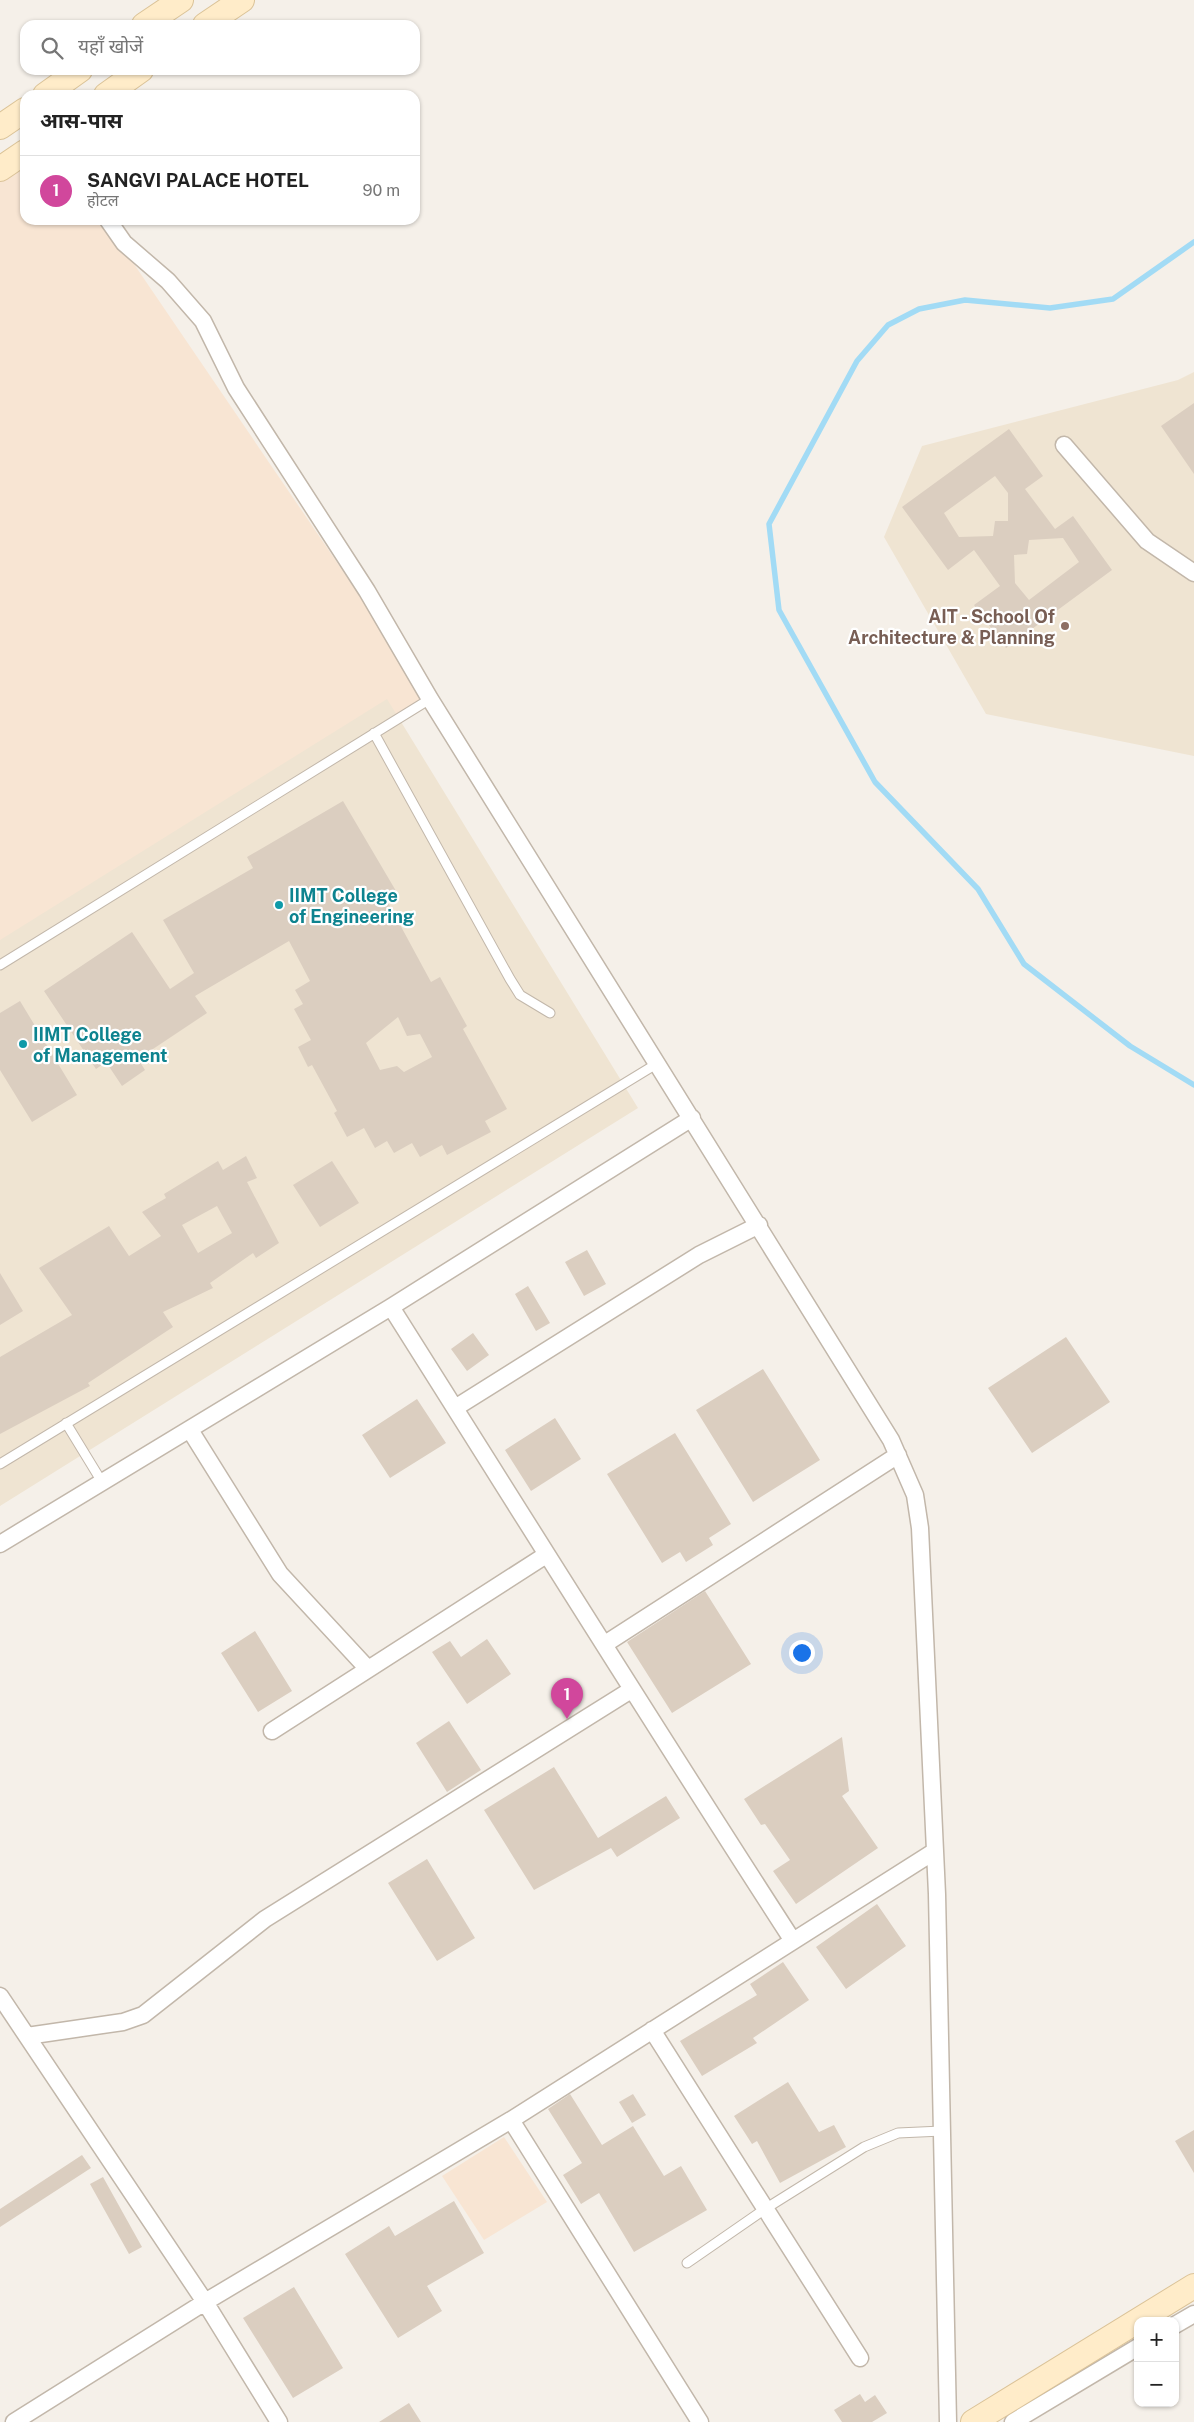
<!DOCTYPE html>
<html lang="hi">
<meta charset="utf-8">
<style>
body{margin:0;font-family:"Public Sans","Noto Sans Devanagari",sans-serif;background:#f2f2f2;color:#222}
.controls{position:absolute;right:15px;bottom:15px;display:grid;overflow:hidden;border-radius:10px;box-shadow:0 1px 4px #0004}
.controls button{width:45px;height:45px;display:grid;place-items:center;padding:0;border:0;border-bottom:1px solid #e0e0e0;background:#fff;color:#222;font:25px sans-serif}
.you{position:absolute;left:801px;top:1652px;width:18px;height:18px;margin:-12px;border:4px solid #fff;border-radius:50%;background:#1a73e8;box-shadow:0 0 0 8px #1a73e833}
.badge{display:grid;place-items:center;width:32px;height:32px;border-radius:50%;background:#ea580c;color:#fff;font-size:16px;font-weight:700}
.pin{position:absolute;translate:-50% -41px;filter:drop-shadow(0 1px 2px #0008)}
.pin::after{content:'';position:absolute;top:26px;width:18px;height:15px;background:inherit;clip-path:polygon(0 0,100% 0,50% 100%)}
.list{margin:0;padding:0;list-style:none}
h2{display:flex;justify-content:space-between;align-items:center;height:65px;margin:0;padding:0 20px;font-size:21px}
h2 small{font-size:16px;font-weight:400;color:#767676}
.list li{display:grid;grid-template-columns:32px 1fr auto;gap:15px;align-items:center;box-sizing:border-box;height:70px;padding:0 20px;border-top:1px solid #e0e0e0}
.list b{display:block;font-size:19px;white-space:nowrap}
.list p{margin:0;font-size:16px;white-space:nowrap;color:#767676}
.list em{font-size:16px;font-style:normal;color:#767676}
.icon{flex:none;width:28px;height:28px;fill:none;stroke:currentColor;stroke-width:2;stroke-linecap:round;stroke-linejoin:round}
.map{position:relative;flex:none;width:1194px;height:2422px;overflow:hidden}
.search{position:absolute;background:#fff;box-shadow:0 1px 4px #0004;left:20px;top:20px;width:400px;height:55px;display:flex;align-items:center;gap:12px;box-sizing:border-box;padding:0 18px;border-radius:15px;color:#767676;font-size:19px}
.panel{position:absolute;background:#fff;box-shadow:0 1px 4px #0004;left:20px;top:90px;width:400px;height:135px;border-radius:15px}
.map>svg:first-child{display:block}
</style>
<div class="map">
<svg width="1194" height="2422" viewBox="0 0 1194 2422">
<rect width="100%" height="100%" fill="#f5f0e9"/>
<!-- commercial -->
<path fill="#f8e5d3" d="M 25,152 L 25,220 L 104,220 L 430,699 L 0,953 L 0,169 Z
M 504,2137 L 547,2202 L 484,2240 L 442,2176 Z"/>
<!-- education -->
<path fill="#efe4d2" d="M 1194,372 L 1194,756 L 986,714 L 884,537 L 922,446 L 1178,380 Z
M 387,699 L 638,1108 L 0,1506 L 0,940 Z"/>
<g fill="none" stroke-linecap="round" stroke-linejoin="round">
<!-- stream -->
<path stroke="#a2dbf5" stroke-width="5.5" d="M 1194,242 L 1113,299 L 1050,308 L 965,300 L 919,309 L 888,325 L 857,361 L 769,524 L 779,610 L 875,782 L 978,889 L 1024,964 L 1130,1046 L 1194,1085"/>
</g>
<!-- building -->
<path fill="#dbcec0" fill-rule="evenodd" d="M 1194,403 L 1194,474 L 1161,426 Z
M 1009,429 L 1043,476 L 1025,489 L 1055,529 L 1073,516 L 1112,570 L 1006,648 L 974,605 L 1000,586 L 974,550 L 948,570 L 902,507 ZM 995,476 L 1008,493 L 1008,521 L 995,521 L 993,536 L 959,537 L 944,513 ZM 1063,538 L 1079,562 L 1029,600 L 1015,583 L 1014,555 L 1027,554 L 1029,540 Z
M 343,801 L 396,891 L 385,897 L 431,982 L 440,977 L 467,1026 L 463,1029 L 507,1109 L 485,1121 L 491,1132 L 447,1155 L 442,1145 L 420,1157 L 412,1143 L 394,1153 L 387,1141 L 375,1148 L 364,1128 L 347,1137 L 334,1113 L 337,1111 L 312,1065 L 308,1067 L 298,1047 L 311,1040 L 294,1009 L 303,1004 L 295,990 L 310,981 L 289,941 L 195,996 L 207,1013 L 138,1059 L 145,1070 L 122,1086 L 106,1062 L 96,1069 L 44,991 L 132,932 L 170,989 L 194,973 L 163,920 L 253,868 L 247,857 ZM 398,1017 L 407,1036 L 420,1034 L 432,1057 L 404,1072 L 397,1066 L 380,1070 L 366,1043 Z
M 20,1001 L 77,1095 L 32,1122 L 0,1070 L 0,1013 Z
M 246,1156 L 257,1178 L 247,1182 L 279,1243 L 256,1258 L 253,1253 L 210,1283 L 213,1288 L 163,1312 L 173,1327 L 88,1383 L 90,1386 L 0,1434 L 0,1357 L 72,1315 L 39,1268 L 109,1226 L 129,1256 L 161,1236 L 142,1212 L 166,1198 L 164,1194 L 218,1161 L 223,1170 ZM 217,1206 L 232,1233 L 198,1253 L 182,1225 Z
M 332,1161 L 359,1203 L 320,1227 L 293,1185 Z
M 587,1250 L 606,1284 L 584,1296 L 565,1262 Z
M 0,1273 L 23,1311 L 0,1325 Z
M 528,1286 L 550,1323 L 536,1331 L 515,1294 Z
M 473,1333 L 489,1355 L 467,1371 L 451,1349 Z
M 1066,1337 L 1110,1402 L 1032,1453 L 988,1388 Z
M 763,1369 L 820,1460 L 753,1502 L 696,1410 Z
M 417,1399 L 446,1443 L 390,1478 L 362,1435 Z
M 555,1418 L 581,1459 L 531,1491 L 505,1450 Z
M 675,1433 L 731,1524 L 709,1538 L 713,1545 L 686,1562 L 680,1552 L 662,1563 L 607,1474 Z
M 705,1591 L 751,1664 L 672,1713 L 627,1642 Z
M 255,1631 L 292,1691 L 258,1712 L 221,1653 Z
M 487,1639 L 511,1674 L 467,1704 L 432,1652 L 450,1641 L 461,1657 Z
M 449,1721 L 481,1770 L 447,1792 L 416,1743 Z
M 842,1737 L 849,1791 L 842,1796 L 878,1848 L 796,1904 L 773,1871 L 790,1860 L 765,1824 L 761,1825 L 744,1799 Z
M 554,1767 L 598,1838 L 666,1796 L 680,1818 L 617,1857 L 611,1848 L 534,1890 L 484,1810 Z
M 427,1859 L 475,1938 L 437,1961 L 388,1883 Z
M 877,1904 L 906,1946 L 846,1989 L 816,1947 Z
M 783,1962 L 809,2000 L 753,2038 L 757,2043 L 702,2076 L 680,2041 L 757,1995 L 750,1984 Z
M 788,2082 L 819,2132 L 834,2125 L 846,2147 L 780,2183 L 757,2141 L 752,2144 L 734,2116 Z
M 570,2094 L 602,2145 L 633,2126 L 664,2176 L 681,2166 L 707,2210 L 634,2252 L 599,2193 L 581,2204 L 563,2175 L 582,2163 L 548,2109 Z
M 633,2094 L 646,2115 L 632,2123 L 619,2102 Z
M 1194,2130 L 1194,2173 L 1175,2141 Z
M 82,2155 L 91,2168 L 0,2227 L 0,2209 Z
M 103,2177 L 142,2247 L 129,2254 L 90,2184 Z
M 454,2201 L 484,2253 L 427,2286 L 442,2311 L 398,2338 L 345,2254 L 389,2226 L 395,2236 Z
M 294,2287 L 343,2368 L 293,2398 L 243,2318 Z
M 860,2394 L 865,2402 L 875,2395 L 887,2413 L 872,2422 L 842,2422 L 834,2410 Z
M 409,2403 L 421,2422 L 379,2422 Z"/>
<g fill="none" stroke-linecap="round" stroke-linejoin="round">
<!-- lane casing -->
<g stroke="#c2b7aa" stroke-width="11">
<path id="lane" d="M 374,733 L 510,979 L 520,995 L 550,1013
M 0,965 L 430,699
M 66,1423 L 102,1482
M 0,1464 L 658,1063
M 687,2263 L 765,2209 L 864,2147 L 898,2133 L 942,2131"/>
</g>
<!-- street casing -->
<g stroke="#c2b7aa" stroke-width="19">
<path id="street" d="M 108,220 L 124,243 L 168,281 L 203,321 L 236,388 L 367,591 L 430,699 L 891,1440 L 915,1495 L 920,1528 L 937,1894 L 948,2422
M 1064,445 L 1147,541 L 1194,573
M 391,1307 C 525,1519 657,1731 793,1941
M 455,1408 L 699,1255 L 759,1225
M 190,1430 L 280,1574 L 368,1669
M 0,1544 L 391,1307 L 692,1118
M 605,1644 L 898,1455
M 272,1731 L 546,1555
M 0,1996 L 205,2302 L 279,2422
M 652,2030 L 860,2358
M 27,2036 L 123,2022 L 143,2015 L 265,1919 L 631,1690
M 511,2120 L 700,2422
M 1175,2325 L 1194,2314
M 14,2422 L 205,2302 L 511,2120 L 935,1851
M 1013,2422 L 1138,2347"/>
</g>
<!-- secondary casing -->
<g stroke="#dbc398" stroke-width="26">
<path id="secondary" d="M 144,25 L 181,0
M 205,25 L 242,0
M 45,95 L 80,70
M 106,95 L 141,70
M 0,127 L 25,110
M 0,169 L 25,152
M 973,2422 L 1194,2286"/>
</g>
<!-- lane -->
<use href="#lane" stroke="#fff" stroke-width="9"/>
<!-- street -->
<use href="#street" stroke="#fff" stroke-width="16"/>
<!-- secondary -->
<use href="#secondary" stroke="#ffecc9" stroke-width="24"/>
</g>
<!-- markers -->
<circle fill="#8d6e63" stroke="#fff" stroke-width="2" cx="1065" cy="626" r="5"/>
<g fill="#0f9aa8" stroke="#fff" stroke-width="2">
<circle cx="279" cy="905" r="5"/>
<circle cx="23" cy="1044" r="5"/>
</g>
<g text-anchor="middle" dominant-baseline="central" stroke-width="4.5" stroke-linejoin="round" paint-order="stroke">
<!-- education labels -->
<g font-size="18" font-weight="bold" fill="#785e54" stroke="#fff" text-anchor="end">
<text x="1055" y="616">AIT - School Of<tspan x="1055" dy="21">Architecture &amp; Planning</tspan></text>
</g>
<!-- culture labels -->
<g font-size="18" font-weight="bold" fill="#0d838f" stroke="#fff" text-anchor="start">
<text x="289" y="895">IIMT College<tspan x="289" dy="21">of Engineering</tspan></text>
<text x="33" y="1034">IIMT College<tspan x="33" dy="21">of Management</tspan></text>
</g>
</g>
</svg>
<div class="controls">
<button>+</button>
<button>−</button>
</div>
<div class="you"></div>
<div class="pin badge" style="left:567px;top:1719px;background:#d1479c">1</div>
<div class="search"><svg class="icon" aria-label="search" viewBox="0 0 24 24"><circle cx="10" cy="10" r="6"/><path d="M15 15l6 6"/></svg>यहाँ खोजें</div>
<section class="panel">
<h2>आस-पास<small></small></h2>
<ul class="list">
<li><span class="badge" style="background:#d1479c">1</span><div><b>SANGVI PALACE HOTEL</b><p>होटल</p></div><em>90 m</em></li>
</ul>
</section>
</div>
